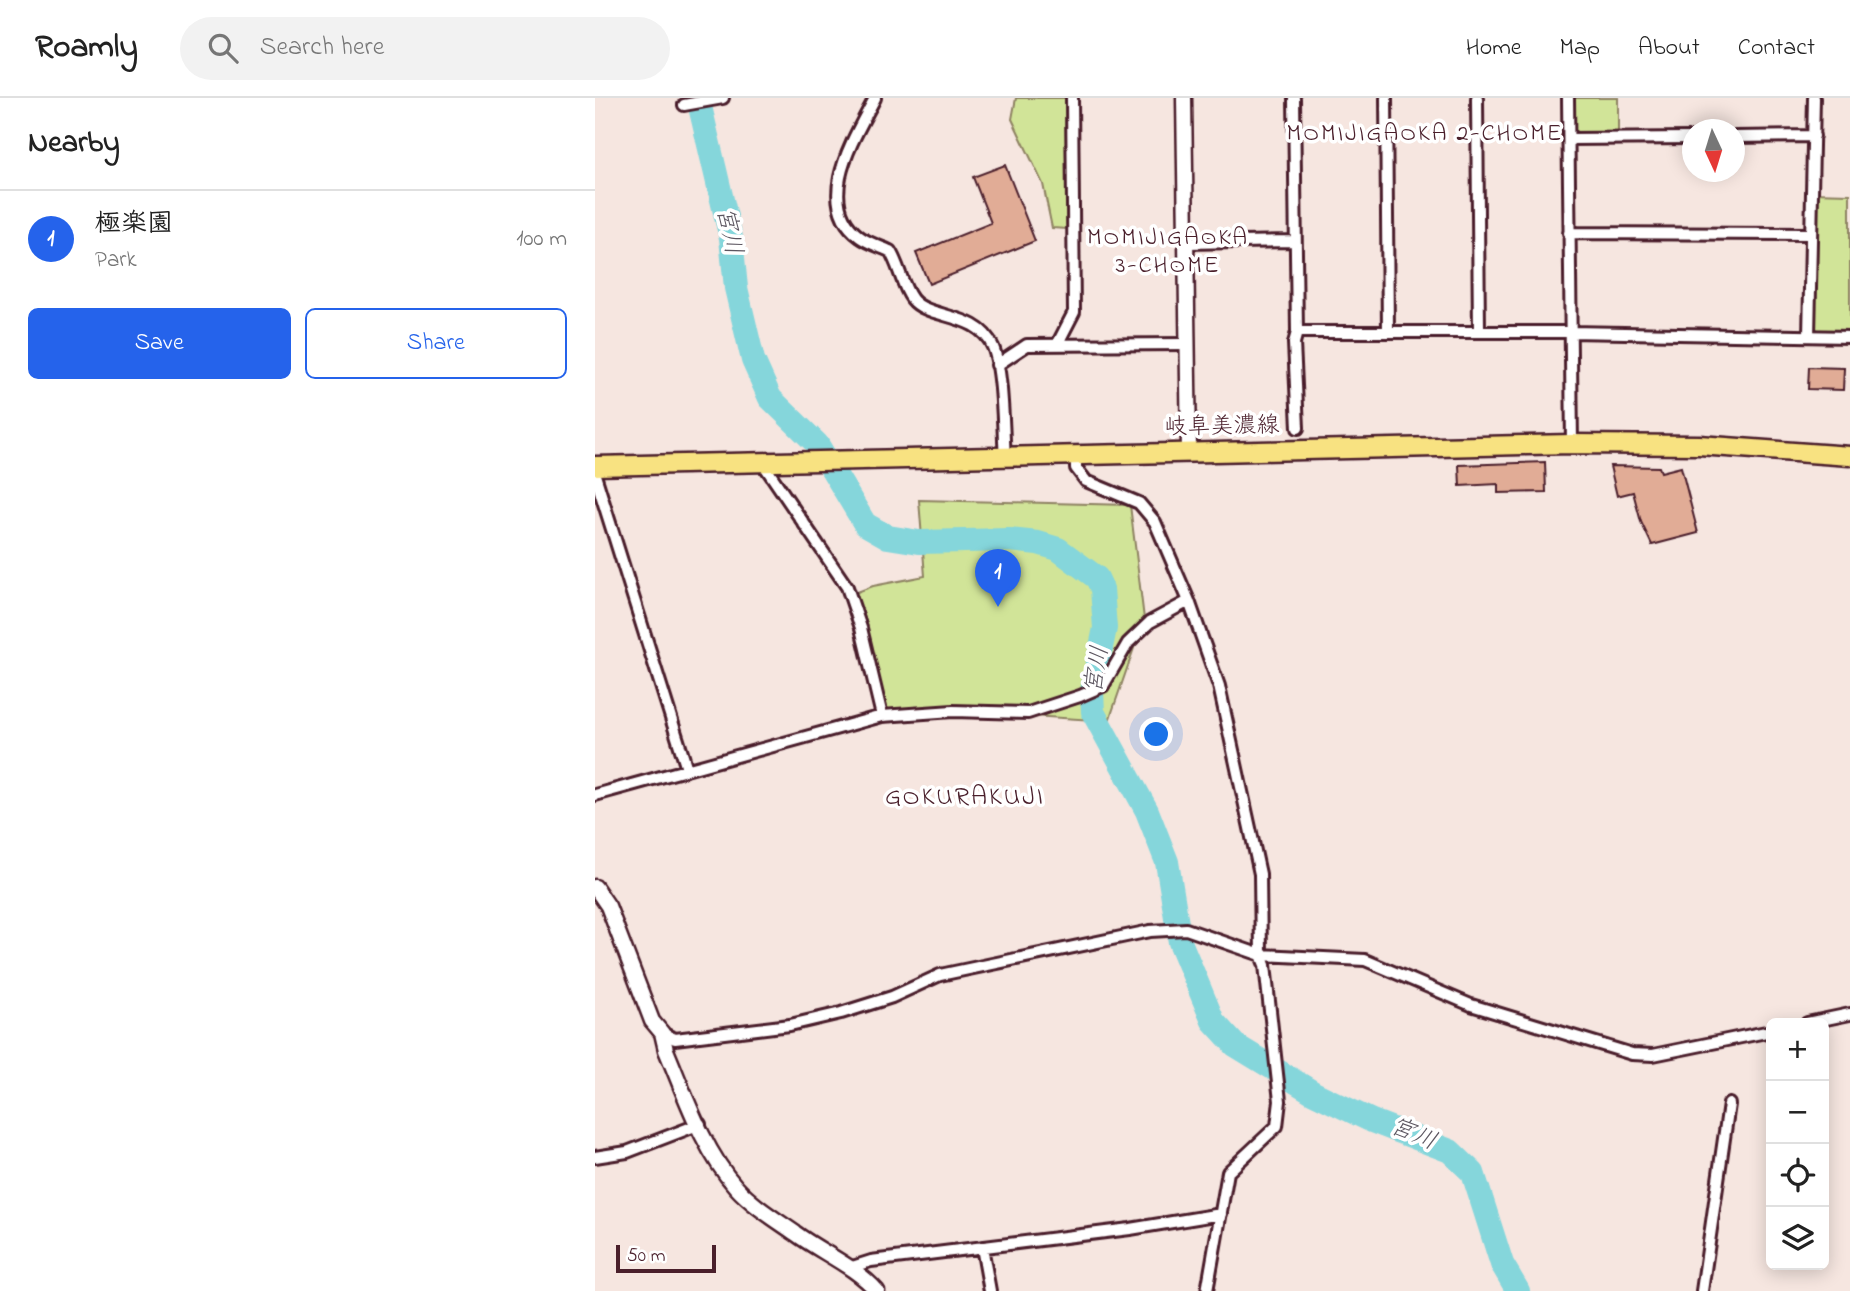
<!DOCTYPE html>
<meta charset="utf-8">
<style>
body{margin:0;font-family:"Indie Flower","Klee One",sans-serif;background:#f2f2f2;color:#222}
.controls{position:absolute;right:21px;bottom:21px;display:grid;overflow:hidden;border-radius:10px;box-shadow:0 4px 18px #0003}
.controls button{width:63px;height:63px;display:grid;place-items:center;padding:0;border:0;border-bottom:2px solid #e0e0e0;background:#fff;color:#222;font:35px sans-serif}
.compass{position:absolute;left:1087px;top:21px;width:63px;height:63px;border-radius:50%;background:#fff;box-shadow:0 4px 18px #0003;rotate:176deg}
.scale{position:absolute;left:21px;bottom:18px;width:100px;box-sizing:border-box;padding-left:7px;border:4px solid #4a1f2b;border-top:0;font-size:19px;line-height:24px;white-space:nowrap;color:#4a1f2b;-webkit-text-stroke:5px #fff;paint-order:stroke}
.you{position:absolute;left:562px;top:637px;width:24px;height:24px;margin:-18px;border:5px solid #fff;border-radius:50%;background:#1a73e8;box-shadow:0 0 0 10px #1a73e833}
.badge{display:grid;place-items:center;width:46px;height:46px;border-radius:50%;background:#2563eb;color:#fff;font-size:23px;font-weight:700}
.pin{position:absolute;translate:-50% -58px;filter:drop-shadow(0 2px 4px #0008)}
.pin::after{content:'';position:absolute;top:37px;width:24px;height:21px;background:inherit;clip-path:polygon(0 0,100% 0,50% 100%)}
.list{margin:0;padding:0;list-style:none}
h2{display:flex;justify-content:space-between;align-items:center;height:91px;margin:0;padding:0 28px;font-size:30px}
h2 small{font-size:23px;font-weight:400;color:#767676}
.list li{display:grid;grid-template-columns:46px 1fr auto;gap:21px;align-items:center;box-sizing:border-box;height:98px;padding:0 28px;border-top:2px solid #e0e0e0}
.list b{display:block;font-size:26px;white-space:nowrap}
.list p{margin:0;font-size:23px;white-space:nowrap;color:#767676}
.list em{font-size:23px;font-style:normal;color:#767676}
.actions{display:flex;gap:14px;padding:21px 28px}
.actions a{flex:1;padding:16px 0;border:2px solid #2563eb;border-radius:10px;text-align:center;font-size:24px;color:#2563eb}
.actions .main{background:#2563eb;color:#fff}
.icon{flex:none;width:38px;height:38px;fill:none;stroke:currentColor;stroke-width:2;stroke-linecap:round;stroke-linejoin:round}
.map{position:relative;flex:none;width:1255px;height:1193px;overflow:hidden}
header{display:flex;align-items:center;gap:42px;box-sizing:border-box;height:98px;padding:0 35px;background:#fff;border-bottom:2px solid #e0e0e0}
header strong{font-size:33px}
nav{display:flex;gap:38px;margin-inline-start:auto;font-size:24px}
.search{width:490px;height:63px;background:#f2f2f2;display:flex;align-items:center;gap:18px;box-sizing:border-box;padding:0 24px;border-radius:38px;color:#767676;font-size:26px}
main{display:flex}
aside{flex:1;background:#fff}
.map>svg:first-child{display:block}
</style>
<header>
<strong>Roamly</strong>
<div class="search"><svg class="icon" aria-label="search" viewBox="0 0 24 24"><circle cx="10" cy="10" r="6"/><path d="M15 15l6 6"/></svg>Search here</div>
<nav><a>Home</a><a>Map</a><a>About</a><a>Contact</a></nav>
</header>
<main>
<aside>
<h2>Nearby<small></small></h2>
<ul class="list">
<li><span class="badge">1</span><div><b>極楽園</b><p>Park</p></div><em>100 m</em></li>
</ul>
<div class="actions"><a class="main">Save</a><a>Share</a></div>
</aside>
<div class="map">
<svg width="1255" height="1193" viewBox="0 0 1255 1193">
<rect width="100%" height="100%" fill="#f6e6e0"/>
<filter id="ink" filterUnits="userSpaceOnUse"><feTurbulence type="fractalNoise" baseFrequency=".0143" numOctaves="2"/><feDisplacementMap in="SourceGraphic" scale="14" xChannelSelector="R" yChannelSelector="G"/><feConvolveMatrix kernelMatrix="1 2 1 2 8 2 1 2 1" color-interpolation-filters="sRGB"/></filter>
<g filter="url(#ink)">
<!-- green -->
<path fill="#d1e498" stroke="#8e8262" stroke-width="2" d="M 421,0 L 470,0 L 472,131 L 457,130 L 448,86 L 417,21 Z
M 973,0 L 1023,0 L 1023,41 L 974,41 Z
M 1217,95 L 1255,96 L 1255,239 L 1214,238 Z
M 324,402 L 535,407 L 549,521 L 514,623 L 358,613 L 287,618 L 254,497 L 278,488 L 330,478 Z"/>
<g fill="none" stroke-linecap="round" stroke-linejoin="round">
<!-- river -->
<path stroke="#85d6db" stroke-width="24" d="M 103,0 L 136,140 L 141,190 L 158,262 L 175,300 L 222,346 L 270,426 L 293,439 L 324,444 L 414,442 L 443,445 L 463,451 L 502,480 L 507,491 L 510,530 L 497,593 L 498,614 L 552,713 L 572,764 L 585,844 L 618,923 L 640,947 L 719,995 L 777,1023 L 855,1053 L 878,1075 L 907,1166 L 923,1193"/>
</g>
<!-- building -->
<path fill="#e1ac96" stroke="#4a1f2b" stroke-width="2" d="M 410,67 L 440,143 L 334,186 L 321,155 L 396,125 L 378,79 Z
M 1214,269 L 1249,270 L 1248,292 L 1213,291 Z
M 950,364 L 951,394 L 903,395 L 903,386 L 865,388 L 864,367 Z
M 1015,368 L 1064,369 L 1066,374 L 1086,369 L 1103,435 L 1057,447 L 1046,424 L 1038,394 L 1022,398 Z"/>
<g fill="none" stroke-linecap="round" stroke-linejoin="round">
<!-- minor casing -->
<g stroke="#4a1f2b" stroke-width="16">
<path id="minor" d="M 280,0 C 260,39 217,104 265,139 C 273,145 286,149 295,153 C 304,167 307,188 317,201 C 333,222 383,213 398,249 C 408,273 408,333 410,361
M 699,0 L 702,234 L 699,245 L 703,330
M 791,0 L 793,233
M 882,0 L 884,233
M 973,0 L 977,346
M 89,7 L 128,0
M 1140,39 L 1219,38
M 974,41 L 1098,40
M 974,135 L 1216,136
M 592,145 L 700,143
M 702,234 L 975,234 L 1255,239
M 1214,238 L 1219,0
M 463,245 L 479,214 L 477,0
M 402,267 L 432,247 L 592,246
M 481,357 L 481,370 L 491,383 L 544,405 L 560,424 L 594,503 L 624,588 L 665,776 L 666,857 L 670,867 L 685,1003 L 682,1028 L 633,1074 L 612,1193
M 167,364 L 252,489 L 266,530 L 287,618
M 0,377 L 92,671
M 0,697 L 287,618 L 358,613 L 433,615 L 485,598 L 508,588 L 533,545 L 555,524 L 594,503
M 1212,925 L 1255,916
M 67,935 L 80,941 L 195,927 L 246,915 L 297,899 L 345,877 L 555,833 L 591,831 L 666,857 L 770,862 L 876,907 L 1037,956 L 1058,957 L 1176,933
M 0,1059 L 32,1054 L 105,1026
M 387,1149 L 395,1193
M 254,1170 L 276,1163 L 535,1131 L 626,1116
M 1107,1193 L 1134,1006"/>
</g>
<!-- tertiary casing -->
<g stroke="#4a1f2b" stroke-width="19">
<path id="tertiary" d="M 589,0 L 594,354
M 0,789 L 13,808 L 57,923 L 67,935 L 71,952 C 90,997 108,1052 141,1089 C 157,1107 180,1121 200,1135 C 227,1155 260,1168 282,1193"/>
</g>
<!-- primary casing -->
<g stroke="#4a1f2b" stroke-width="23">
<path id="primary" d="M 0,368 L 977,346 L 1104,347 L 1255,358"/>
</g>
<!-- minor -->
<use href="#minor" stroke="#fff" stroke-width="10"/>
<!-- tertiary -->
<use href="#tertiary" stroke="#fff" stroke-width="14"/>
<!-- primary -->
<use href="#primary" stroke="#f8e281" stroke-width="18"/>
</g>
</g>
<g text-anchor="middle" dominant-baseline="central" stroke-width="7" stroke-linejoin="round" paint-order="stroke">
<!-- street labels -->
<g font-size="23" fill="#4a1f2b" stroke="#fff">
<text transform="translate(627 329) rotate(-1)">岐阜美濃線</text>
</g>
<!-- neighbourhood labels -->
<g font-size="24" letter-spacing="2" fill="#4a1f2b" stroke="#fff">
<text x="830" y="36">MOMIJIGAOKA 2-CHOME</text>
<text x="573" y="140">MOMIJIGAOKA<tspan x="573" dy="28">3-CHOME</tspan></text>
</g>
<!-- water labels -->
<g font-size="24" font-style="italic" fill="#5c5660" stroke="#fff">
<text transform="translate(133 133) rotate(78)">宮川</text>
<text transform="translate(503 572) rotate(-81)">宮川</text>
<text transform="translate(818 1037) rotate(23)">宮川</text>
</g>
<!-- quarter labels -->
<g font-size="26" letter-spacing="2" fill="#4a1f2b" stroke="#fff">
<text x="370" y="700">GOKURAKUJI</text>
</g>
</g>
</svg>
<div class="controls">
<button>+</button>
<button>−</button>
<button><svg class="icon" aria-label="locate" viewBox="0 0 24 24"><circle cx="12" cy="12" r="6"/><path d="M12 2v4M12 18v4M2 12h4M18 12h4"/></svg></button>
<button><svg class="icon" aria-label="layers" viewBox="0 0 24 24"><path d="M12 4l9 5-9 5-9-5zM3 14l9 5 9-5"/></svg></button>
</div>
<svg class="compass" viewBox="-18 -18 36 36"><path d="M0-13l5 13h-10z" fill="#e53935"/><path d="M0 13l5-13h-10z" fill="#767676"/></svg>
<div class="scale">50 m</div>
<div class="you"></div>
<div class="pin badge" style="left:403px;top:509px">1</div>
</div>
</main>
